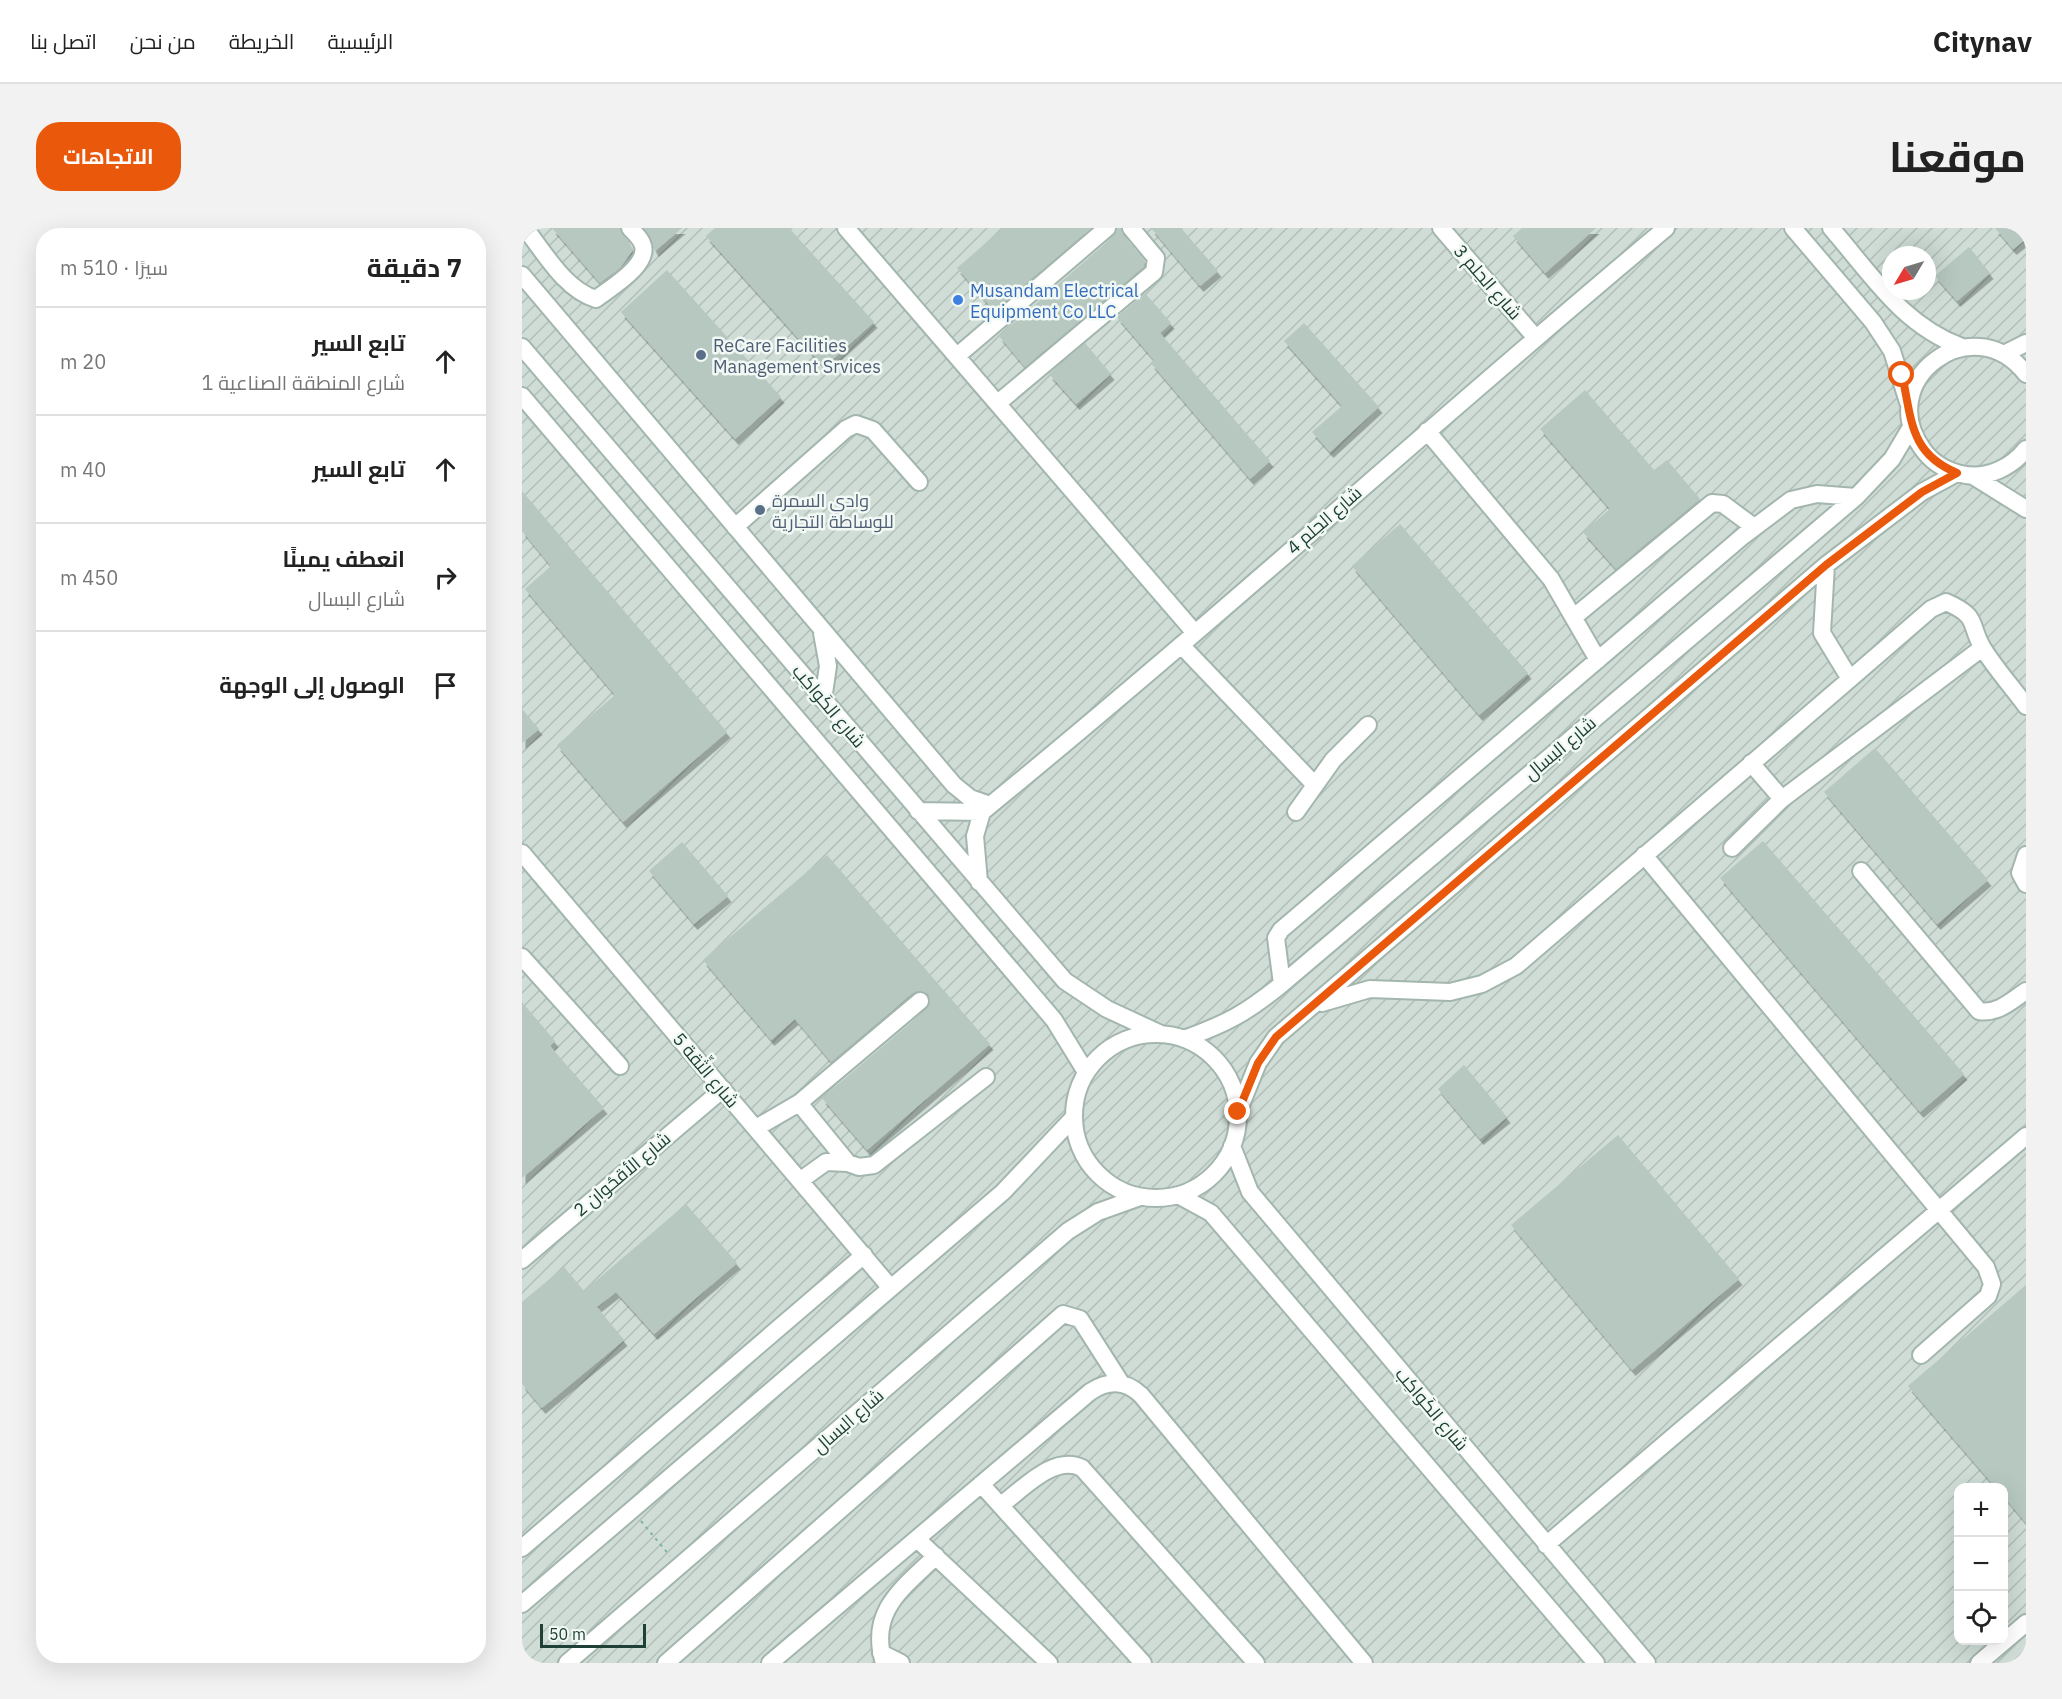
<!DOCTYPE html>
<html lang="ar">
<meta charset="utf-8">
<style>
body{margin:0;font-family:"IBM Plex Sans",Cairo,sans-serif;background:#f2f2f2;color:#222;direction:rtl}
.controls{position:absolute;right:18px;bottom:18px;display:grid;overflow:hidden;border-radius:12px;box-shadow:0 6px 24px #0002}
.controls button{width:54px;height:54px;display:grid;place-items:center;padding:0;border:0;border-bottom:2px solid #e0e0e0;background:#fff;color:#222;font:30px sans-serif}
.compass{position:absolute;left:1360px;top:18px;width:54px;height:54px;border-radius:50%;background:#fff;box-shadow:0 6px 24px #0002;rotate:232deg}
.scale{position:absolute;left:18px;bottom:15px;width:106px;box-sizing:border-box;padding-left:6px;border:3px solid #1f4036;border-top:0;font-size:16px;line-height:21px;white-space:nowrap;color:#1f4036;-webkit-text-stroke:4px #f2f9f5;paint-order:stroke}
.stop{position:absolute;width:18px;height:18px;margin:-14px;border:4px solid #ea580c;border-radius:50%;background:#fff}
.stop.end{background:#ea580c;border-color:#fff;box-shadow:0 2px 6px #0008}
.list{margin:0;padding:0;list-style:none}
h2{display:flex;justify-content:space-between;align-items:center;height:78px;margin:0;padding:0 24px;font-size:26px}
h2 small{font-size:20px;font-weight:400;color:#767676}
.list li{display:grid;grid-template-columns:39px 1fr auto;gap:18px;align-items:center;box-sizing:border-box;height:108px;padding:0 24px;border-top:2px solid #e0e0e0}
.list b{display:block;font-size:22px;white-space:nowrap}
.list p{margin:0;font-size:20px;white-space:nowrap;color:#767676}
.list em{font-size:20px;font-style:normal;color:#767676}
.icon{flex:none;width:33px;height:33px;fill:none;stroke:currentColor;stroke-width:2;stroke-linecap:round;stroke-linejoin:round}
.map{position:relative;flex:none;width:1504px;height:1435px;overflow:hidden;direction:ltr;border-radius:24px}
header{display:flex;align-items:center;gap:36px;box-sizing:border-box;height:84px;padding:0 30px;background:#fff;border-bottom:2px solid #e0e0e0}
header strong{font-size:28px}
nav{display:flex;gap:33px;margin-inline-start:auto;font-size:21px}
.intro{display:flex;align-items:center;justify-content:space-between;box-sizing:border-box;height:144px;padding:0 36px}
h1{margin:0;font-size:42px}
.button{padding:15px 27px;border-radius:24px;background:#ea580c;color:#fff;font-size:21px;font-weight:700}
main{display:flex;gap:36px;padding:0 36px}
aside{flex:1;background:#fff;border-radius:24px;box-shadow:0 6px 24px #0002}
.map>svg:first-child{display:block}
</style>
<header>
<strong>Citynav</strong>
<nav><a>الرئيسية</a><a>الخريطة</a><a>من نحن</a><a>اتصل بنا</a></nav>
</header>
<div class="intro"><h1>موقعنا</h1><a class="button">الاتجاهات</a></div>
<main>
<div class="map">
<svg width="1504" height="1435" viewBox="0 0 1504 1435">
<defs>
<pattern id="industrial-furrows" width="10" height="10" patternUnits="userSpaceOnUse" patternTransform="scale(1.5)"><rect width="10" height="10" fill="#cfddd6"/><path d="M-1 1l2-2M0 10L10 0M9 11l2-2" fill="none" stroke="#b1bfb8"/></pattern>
<filter id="shadow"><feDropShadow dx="3.5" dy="6" stdDeviation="0" flood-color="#0004"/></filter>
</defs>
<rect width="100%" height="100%" fill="#e1ede7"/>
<!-- industrial -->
<path fill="url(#industrial-furrows)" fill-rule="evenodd" d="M 0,0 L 1504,0 L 1504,1435 L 0,1435 ZM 1369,27 L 1405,27 L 1405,63 L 1369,63 ZM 1436,1260 L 1482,1260 L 1482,1412 L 1436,1412 Z"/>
<!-- building -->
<path fill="#b6c8c0" filter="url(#shadow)" d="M 30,0 L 98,0 L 111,22 L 97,41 L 78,55 Z
M 122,0 L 160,0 L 133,23 Z
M 193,0 L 267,0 L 352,94 L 302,139 L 184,8 Z
M 481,0 L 569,0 L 472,83 L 435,40 Z
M 595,0 L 599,0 L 601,7 L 623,33 L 622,39 L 503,139 L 477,108 L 592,8 Z
M 629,0 L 659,0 L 696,43 L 678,58 Z
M 1000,0 L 1074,0 L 1023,45 L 991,8 Z
M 1473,0 L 1504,0 L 1504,11 L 1491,21 Z
M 1447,19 L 1468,45 L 1435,73 L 1413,48 Z
M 145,42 L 259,169 L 213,211 L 99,84 Z
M 623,65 L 649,95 L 638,105 L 748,233 L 728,251 L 629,135 L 632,132 L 595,89 Z
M 782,95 L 857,179 L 808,224 L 790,204 L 820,178 L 762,113 Z
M 563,115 L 589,146 L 554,176 L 527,146 Z
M 1063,162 L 1132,242 L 1145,232 L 1178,271 L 1094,341 L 1061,304 L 1088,281 L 1018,201 Z
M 0,263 L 205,504 L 101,594 L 35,517 L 93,467 L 3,361 L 29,338 L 0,303 Z
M 878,296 L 1006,445 L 957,487 L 830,338 Z
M 0,481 L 17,501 L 0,515 Z
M 1353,520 L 1466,652 L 1415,696 L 1302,564 Z
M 1241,613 L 1442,846 L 1398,884 L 1198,650 Z
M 160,614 L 206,668 L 172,696 L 127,643 Z
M 305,627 L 468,816 L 345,922 L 300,870 L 405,781 L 408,772 L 406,766 L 397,763 L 391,765 L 309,834 L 273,791 L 249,812 L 181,732 Z
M 0,774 L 33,813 L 28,818 L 82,880 L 0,950 Z
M 942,837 L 985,889 L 958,911 L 916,861 Z
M 1096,907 L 1217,1051 L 1110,1142 L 989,997 Z
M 164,976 L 215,1035 L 132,1106 L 94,1064 L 75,1079 L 102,1112 L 20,1180 L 0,1156 L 0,1074 L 42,1039 L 62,1063 Z
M 1504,1057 L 1504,1295 L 1482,1269 L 1482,1260 L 1474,1260 L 1386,1158 Z"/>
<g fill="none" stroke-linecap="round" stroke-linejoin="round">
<!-- minor casing -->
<g stroke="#a3b6ae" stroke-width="20">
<path id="minor" d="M 3,0 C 22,24 43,62 74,71 C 88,60 130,36 120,15 C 118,10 112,4 108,0
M 324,0 L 673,405
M 919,0 L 1013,109
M 1271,0 L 1351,94 L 1370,123 L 1386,174
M 1309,0 C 1350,47 1380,97 1440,119
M 0,47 L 432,557 L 448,570 L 468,577
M 0,119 L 543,753 L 585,781 L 639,806
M 1482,126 L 1504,115
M 435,128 L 585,0
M 1504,146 C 1451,77 1349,153 1402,223 C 1412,236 1427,244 1444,247 C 1467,250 1490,239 1504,221
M 0,168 L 532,792 L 564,844
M 476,175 L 632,44 L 634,30 L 609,0
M 905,203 L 1029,351 L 1076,432
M 1451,248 L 1504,281
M 213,299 L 324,201 L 334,196 L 351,202 L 397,254
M 1052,389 L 1190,275 L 1201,276 L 1232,299
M 300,405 L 306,438 L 301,472
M 659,417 L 793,557
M 1328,451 L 1409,381 L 1424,374 C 1459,389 1446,397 1462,422 C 1474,441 1490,459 1504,478
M 1229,535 L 1260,571
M 396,583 L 460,584
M 774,584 L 811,532 L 846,497
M 1210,620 L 1260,571 L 1460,420
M 0,625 L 368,1059
M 1122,627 L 1464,1039 L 1470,1056 L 1466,1068 L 1399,1127
M 1504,627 L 1498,645 L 1504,656
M 1339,643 L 1457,783 C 1476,786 1489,773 1504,763
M 457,654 L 453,608 L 460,584 C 693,394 914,192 1144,0
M 0,729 L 98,838
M 760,756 L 754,710 L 759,702 L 1221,308 L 1269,272 L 1295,266 L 1334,269
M 800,775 L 848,761 L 928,764 L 960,756 L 994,738 L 1328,451 L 1300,405 L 1304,337
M552 888a82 82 0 1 1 164 0a82 82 0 1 1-164 0Z
M 662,811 C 706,795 724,785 760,756 L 1334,269 L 1370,231 L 1389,199
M 277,875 L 326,935
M 716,884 L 736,835 L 754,809 L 1304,337 L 1400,264 L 1435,245
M 234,900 L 277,875 L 398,773
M 710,918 L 728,964 L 1125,1435
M 279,952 L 304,934 L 326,935 L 337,939 L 352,937 L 464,849
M 656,967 L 689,985 L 1074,1435
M 0,1032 L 201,861
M 459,1256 L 621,1435
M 479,1277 C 501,1261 532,1226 560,1240 L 734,1435
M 395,1311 L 527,1435
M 1024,1317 L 1504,908
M 0,1320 L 342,1027
M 0,1376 L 481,964 L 552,889
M 359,1425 L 379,1435
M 45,1435 L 546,1003 L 576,984 L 618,969
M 144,1435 L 541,1086 L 558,1091 L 599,1155
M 248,1435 L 568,1164 C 586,1152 603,1152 619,1167 L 842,1435
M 362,1435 C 346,1383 381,1360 414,1328
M 1457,1435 L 1504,1395"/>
</g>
<!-- path -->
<path stroke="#7eb4a2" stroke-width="2" stroke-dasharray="3 4.5" stroke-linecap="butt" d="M 119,1293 L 148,1328"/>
<!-- minor -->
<use href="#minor" stroke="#fff" stroke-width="16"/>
</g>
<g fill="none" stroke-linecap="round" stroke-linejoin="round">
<!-- route -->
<path stroke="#ea580c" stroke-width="8" d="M 716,884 L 736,835 L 754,809 L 1304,337 L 1400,264 L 1435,245 C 1387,225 1390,191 1380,147"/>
</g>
<!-- markers -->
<circle fill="#3f7fe0" stroke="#f2f9f5" stroke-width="2" cx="436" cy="72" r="6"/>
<g fill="#5c6f8a" stroke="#f2f9f5" stroke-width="2">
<circle cx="179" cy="127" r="6"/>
<circle cx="238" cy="282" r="6"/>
</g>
<g text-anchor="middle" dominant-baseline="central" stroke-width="5" stroke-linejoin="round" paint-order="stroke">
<!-- street labels -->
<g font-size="18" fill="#1f4036" stroke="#f2f9f5">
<text transform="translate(966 54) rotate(49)">شارع الحِلم 3</text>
<text transform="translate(802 292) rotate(-41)">شارع الحِلم 4</text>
<text transform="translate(307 478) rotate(50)">شارع الكَواكِب</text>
<text transform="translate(1038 520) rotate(-40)">شارع البسال</text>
<text transform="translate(184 842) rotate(50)">شارع الثِّقة 5</text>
<text transform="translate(100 946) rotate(-40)">شارع الأقحُوان 2</text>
<text transform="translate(910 1181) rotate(50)">شارع الكَواكِب</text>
<text transform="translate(326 1193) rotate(-41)">شارع البسال</text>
</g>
<!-- shop labels -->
<g font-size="18" fill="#366cbe" stroke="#f2f9f5" text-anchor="start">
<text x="448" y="62">Musandam Electrical<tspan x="448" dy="21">Equipment Co LLC</tspan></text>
</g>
<!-- service labels -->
<g font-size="18" fill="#4e5e75" stroke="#f2f9f5" text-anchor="start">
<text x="191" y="117">ReCare Facilities<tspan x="191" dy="21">Management Srvices</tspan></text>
<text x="250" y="272">وادي السمرة<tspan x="250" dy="21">للوساطة التجارية</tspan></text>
</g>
</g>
</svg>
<div class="controls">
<button>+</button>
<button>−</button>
<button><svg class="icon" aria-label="locate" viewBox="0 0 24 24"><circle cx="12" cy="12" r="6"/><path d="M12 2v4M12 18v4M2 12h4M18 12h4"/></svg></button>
</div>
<svg class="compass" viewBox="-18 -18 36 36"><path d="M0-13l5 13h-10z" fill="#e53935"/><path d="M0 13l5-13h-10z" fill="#767676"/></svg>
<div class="scale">50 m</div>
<div class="stop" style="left:1380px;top:147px"></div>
<div class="stop end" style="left:716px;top:884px"></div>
</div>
<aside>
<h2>7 دقيقة<small>سيرًا · 510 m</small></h2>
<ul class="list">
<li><svg class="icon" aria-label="ahead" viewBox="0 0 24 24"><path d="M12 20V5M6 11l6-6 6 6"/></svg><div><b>تابع السير</b><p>شارع المنطقة الصناعية 1</p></div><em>20 m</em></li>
<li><svg class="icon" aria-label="ahead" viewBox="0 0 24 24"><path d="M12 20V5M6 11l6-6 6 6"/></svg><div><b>تابع السير</b></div><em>40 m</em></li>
<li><svg class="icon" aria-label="right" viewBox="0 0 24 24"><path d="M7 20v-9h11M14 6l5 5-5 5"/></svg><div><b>انعطف يمينًا</b><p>شارع البسال</p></div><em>450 m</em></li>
<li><svg class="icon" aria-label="arrive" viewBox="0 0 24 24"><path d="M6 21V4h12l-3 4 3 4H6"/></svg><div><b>الوصول إلى الوجهة</b></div></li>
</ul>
</aside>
</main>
